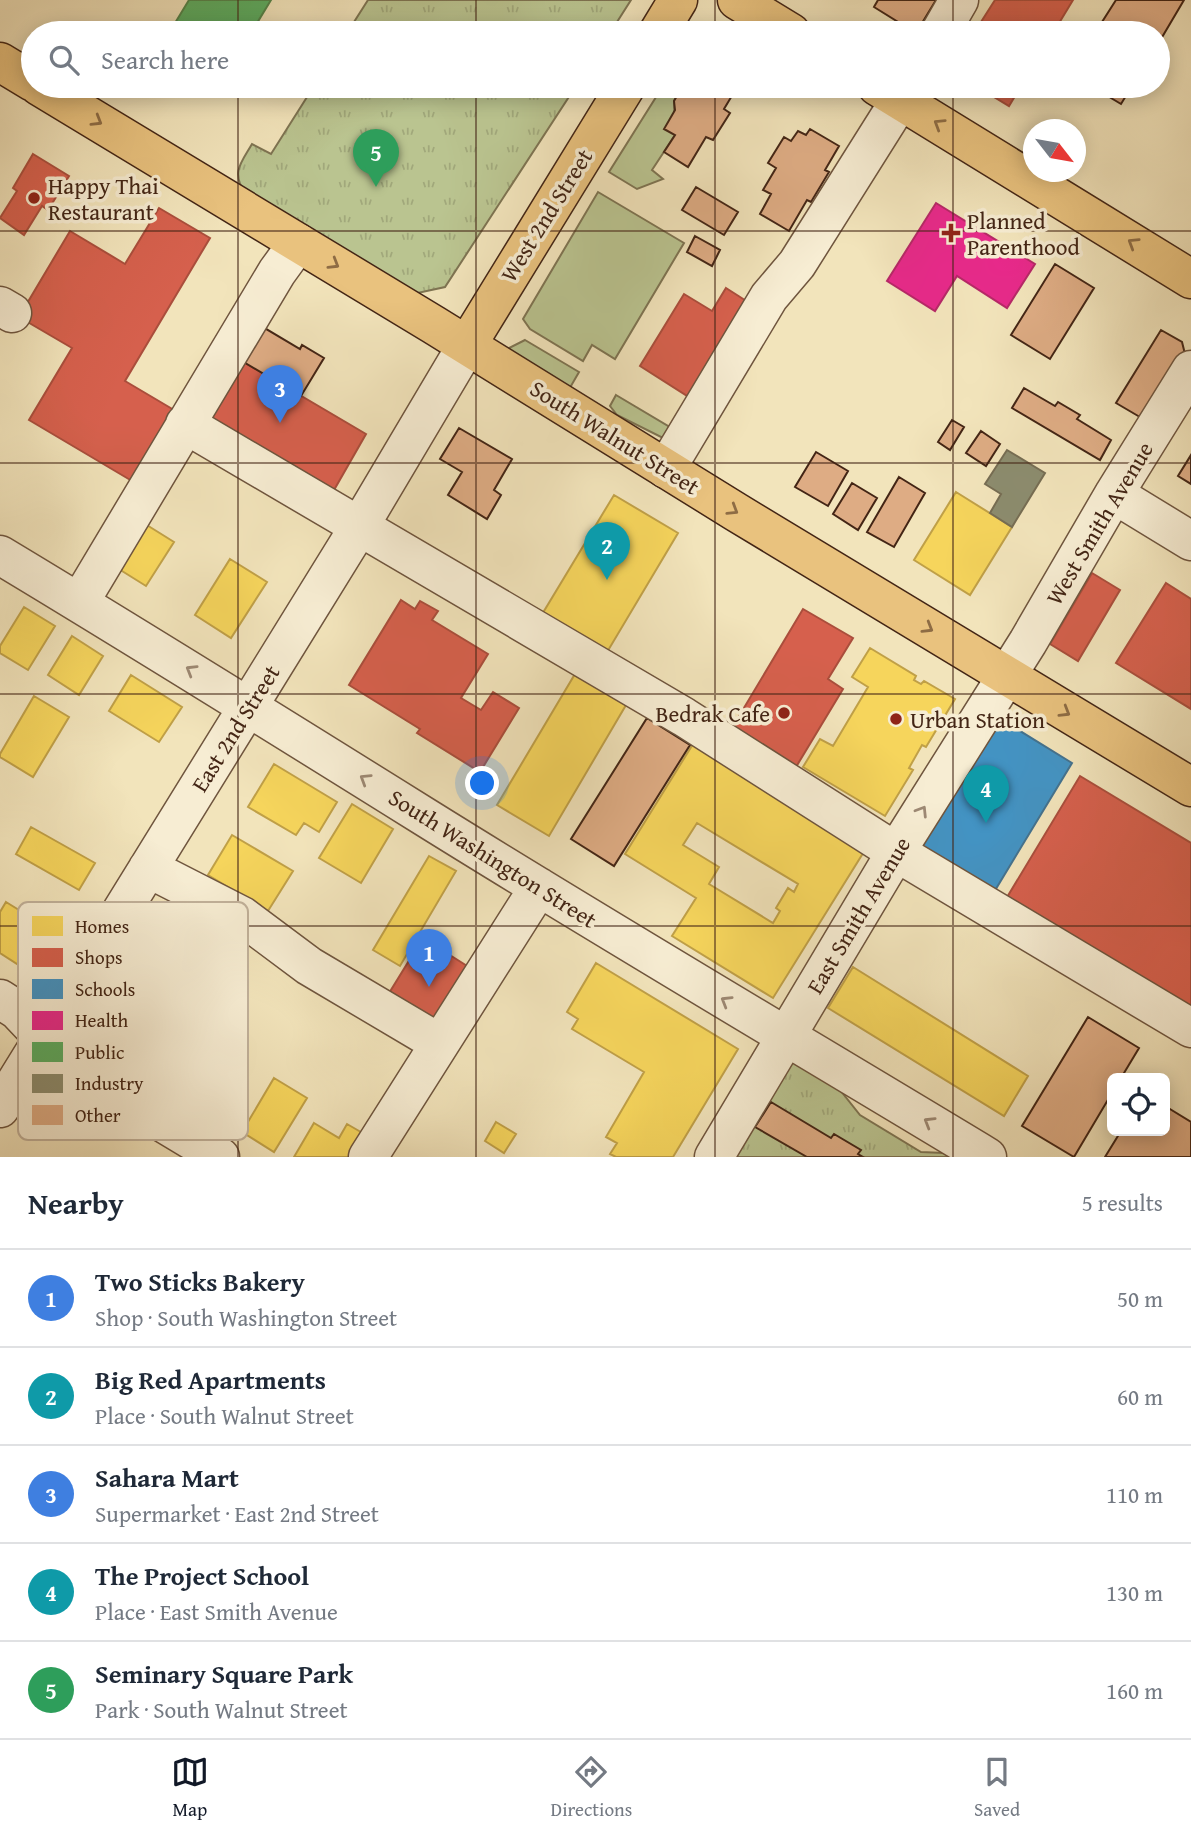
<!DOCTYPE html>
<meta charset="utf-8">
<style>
body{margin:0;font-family:"Gentium Book Plus",serif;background:#f2f2f3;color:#1f2937}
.controls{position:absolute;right:21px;bottom:21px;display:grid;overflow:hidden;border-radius:10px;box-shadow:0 4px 18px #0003}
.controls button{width:63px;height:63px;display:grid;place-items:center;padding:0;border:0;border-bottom:2px solid #e0e1e3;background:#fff;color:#1f2937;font:35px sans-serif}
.compass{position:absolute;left:1023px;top:119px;width:63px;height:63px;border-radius:50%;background:#fff;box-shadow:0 4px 18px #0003;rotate:121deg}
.you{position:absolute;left:483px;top:784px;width:24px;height:24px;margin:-18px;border:5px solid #fff;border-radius:50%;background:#1a73e8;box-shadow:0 0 0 10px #1a73e833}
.badge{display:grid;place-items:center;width:46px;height:46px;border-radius:50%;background:#111827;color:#fff;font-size:23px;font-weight:700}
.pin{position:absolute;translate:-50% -58px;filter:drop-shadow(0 2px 4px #0008)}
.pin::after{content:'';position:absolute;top:37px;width:24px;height:21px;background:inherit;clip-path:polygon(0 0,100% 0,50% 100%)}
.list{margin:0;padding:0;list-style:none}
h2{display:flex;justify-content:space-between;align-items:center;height:91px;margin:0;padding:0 28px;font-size:30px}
h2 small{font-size:23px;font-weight:400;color:#747a83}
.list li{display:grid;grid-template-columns:46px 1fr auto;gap:21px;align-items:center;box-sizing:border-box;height:98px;padding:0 28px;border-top:2px solid #e0e1e3}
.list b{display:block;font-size:26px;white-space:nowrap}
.list p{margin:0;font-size:23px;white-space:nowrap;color:#747a83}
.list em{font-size:23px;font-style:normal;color:#747a83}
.icon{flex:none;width:38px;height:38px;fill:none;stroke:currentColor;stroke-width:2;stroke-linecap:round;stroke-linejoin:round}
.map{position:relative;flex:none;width:1191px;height:1157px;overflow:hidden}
.search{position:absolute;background:#fff;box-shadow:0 4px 18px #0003;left:21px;right:21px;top:21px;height:77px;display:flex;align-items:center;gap:18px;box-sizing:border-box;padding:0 24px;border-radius:38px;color:#747a83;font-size:26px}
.sheet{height:581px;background:#fff}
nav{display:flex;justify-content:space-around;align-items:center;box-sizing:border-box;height:98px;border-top:2px solid #e0e1e3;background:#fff;font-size:19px;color:#747a83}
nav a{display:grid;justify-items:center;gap:4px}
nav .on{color:#111827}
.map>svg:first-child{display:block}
</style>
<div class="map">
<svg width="1191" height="1157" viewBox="0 0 1191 1157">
<defs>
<pattern id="park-tufts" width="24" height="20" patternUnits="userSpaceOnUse" patternTransform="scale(1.75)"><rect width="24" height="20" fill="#bac490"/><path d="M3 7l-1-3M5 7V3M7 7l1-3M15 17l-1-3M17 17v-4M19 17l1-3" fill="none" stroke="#a1a87b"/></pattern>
</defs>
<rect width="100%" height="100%" fill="#f2e4bb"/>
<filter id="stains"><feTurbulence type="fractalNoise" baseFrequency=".00286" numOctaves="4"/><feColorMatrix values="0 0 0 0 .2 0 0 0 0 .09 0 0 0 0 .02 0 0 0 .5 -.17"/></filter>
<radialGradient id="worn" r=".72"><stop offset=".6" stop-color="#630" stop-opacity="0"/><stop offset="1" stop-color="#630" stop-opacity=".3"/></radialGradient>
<!-- grass -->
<path fill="#bac490" stroke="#7e7452" stroke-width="2" d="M 663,86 L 690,86 L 681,89 L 674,101 L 675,135 L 652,170 L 663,179 L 637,189 L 609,172 Z
M 598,192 L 684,243 L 615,359 L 592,345 L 583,361 L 530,329 L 523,319 Z
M 525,340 L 579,372 L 571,386 L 567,387 L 505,354 L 509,348 Z
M 616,395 L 673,429 L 664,437 L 661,437 L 617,415 L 610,406 Z"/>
<!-- park -->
<path fill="url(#park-tufts)" stroke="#7e7452" stroke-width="2" d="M 368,0 L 631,0 L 610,33 L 347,33 Z
M 314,86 L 576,86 L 445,287 L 413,294 L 245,193 C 231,172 241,163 252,144 L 271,154 Z
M 787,1056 L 840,1090 L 860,1115 L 921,1152 L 944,1153 L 951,1157 L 729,1157 Z"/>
<!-- homes -->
<path fill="#f6d55c" stroke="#c0a047" stroke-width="2" fill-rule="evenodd" d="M 956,492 L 1012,527 L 970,595 L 914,560 Z
M 614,495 L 678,533 L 600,664 L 535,626 Z
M 142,522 L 174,542 L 146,586 L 114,566 Z
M 230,559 L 267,582 L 231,638 L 195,615 Z
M 24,607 L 55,626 L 28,670 L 0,653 L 0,646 Z
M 72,636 L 103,656 L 79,695 L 48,675 Z
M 870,648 L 916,676 L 914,680 L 921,684 L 924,681 L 955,699 L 926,747 L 922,745 L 909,768 L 913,770 L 885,816 L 803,767 L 820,739 L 833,746 L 868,687 L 852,677 Z
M 575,674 L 626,705 L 549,836 L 497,805 Z
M 131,675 L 182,707 L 159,742 L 109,711 Z
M 34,696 L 69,717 L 33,777 L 0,757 L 0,754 Z
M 693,744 L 865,850 L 773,998 L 672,936 L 696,898 L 625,854 ZM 697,823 L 798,884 L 794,892 L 788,888 L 776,908 L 780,911 L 773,923 L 709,884 L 719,867 L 683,845 Z
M 274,764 L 337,802 L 319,832 L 304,823 L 296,835 L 248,807 Z
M 352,804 L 393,829 L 361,883 L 319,858 Z
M 31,827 L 95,863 L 79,890 L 16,854 Z
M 232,835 L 293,871 L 268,911 L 208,875 Z
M 429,856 L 456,871 L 400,966 L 373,950 Z
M 6,902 L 53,931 L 28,971 L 0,953 L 0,912 Z
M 596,963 L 738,1049 L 673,1157 L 616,1157 L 610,1154 L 617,1143 L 606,1137 L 644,1072 L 572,1029 L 578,1019 L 567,1012 Z
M 853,967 L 1028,1076 L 1004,1116 L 828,1008 Z
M 274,1078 L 307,1098 L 274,1152 L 242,1132 Z
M 496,1122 L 516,1134 L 504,1153 L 485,1141 Z
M 314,1123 L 339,1138 L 347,1124 L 366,1135 L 353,1157 L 294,1157 Z"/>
<!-- shops -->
<path fill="#d6604d" stroke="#aa4e3c" stroke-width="2" d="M 995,0 L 1073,0 L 1053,33 L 974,33 Z
M 976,86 L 1021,86 L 1009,106 Z
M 33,154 L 69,176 L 48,210 L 42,206 L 24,235 L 0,218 L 17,191 L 13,188 Z
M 159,208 L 210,238 L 125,381 L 174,410 L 132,481 L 29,420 L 72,348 L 19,317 L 70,231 L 125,264 Z
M 726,288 L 751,304 L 692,399 L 640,366 L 684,294 L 712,311 Z
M 230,354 L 366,434 L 330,497 L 196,411 Z
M 1092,573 L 1120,590 L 1078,661 L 1050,644 Z
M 1166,583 L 1191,599 L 1191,709 L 1116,663 Z
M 401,600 L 415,609 L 420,601 L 438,611 L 432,620 L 488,654 L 461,698 L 481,710 L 493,692 L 519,708 L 480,772 L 417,733 L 420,729 L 349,685 Z
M 803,609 L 853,638 L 828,679 L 843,689 L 790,777 L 726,738 Z
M 1080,776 L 1191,843 L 1191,1011 L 1006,899 Z
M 423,938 L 475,971 L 435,1035 L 383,1003 Z"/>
<!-- schools -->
<path fill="#4393c3" stroke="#43728f" stroke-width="2" d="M 999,718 L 1072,763 L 991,897 L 917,852 Z"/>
<!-- health -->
<path fill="#e7298a" stroke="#b62867" stroke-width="2" d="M 936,203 L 1035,264 L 1007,308 L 957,276 L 935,311 L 887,281 Z"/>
<!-- public -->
<path fill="#5aae61" stroke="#53854a" stroke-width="2" d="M 189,0 L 271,0 L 251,33 L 169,33 Z"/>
<!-- industry -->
<path fill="#8c8c6e" stroke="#766d53" stroke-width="2" d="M 1007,450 L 1045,473 L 1012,527 L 990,513 L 1001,494 L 985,484 Z"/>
<!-- building -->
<path fill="#deac84" stroke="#432515" stroke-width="2" d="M 878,0 L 936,0 L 916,33 L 874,7 Z
M 1116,0 L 1184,0 L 1158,44 L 1158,33 L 1095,33 Z
M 690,86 L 730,86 L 736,89 L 724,109 L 730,113 L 713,140 L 706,137 L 688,167 L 664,152 L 675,135 L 664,129 L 675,110 L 674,101 L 681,89 Z
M 1091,86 L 1132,86 L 1121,104 Z
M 810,129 L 839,146 L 825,170 L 829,172 L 811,202 L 807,200 L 789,231 L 760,214 L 771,194 L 763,190 L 776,168 L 768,163 L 784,137 L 791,141 L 798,131 L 806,135 Z
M 696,187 L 738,212 L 724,235 L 682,210 Z
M 695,236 L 720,250 L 712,266 L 687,252 Z
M 1055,264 L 1094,288 L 1050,359 L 1011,335 Z
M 251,320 L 300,349 L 302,345 L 324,358 L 301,396 L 230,354 Z
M 1161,330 L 1182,342 L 1185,354 L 1145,420 L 1116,403 Z
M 1024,388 L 1055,406 L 1058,402 L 1080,415 L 1077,419 L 1111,440 L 1100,460 L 1012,408 Z
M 952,420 L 964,427 L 950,450 L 938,442 Z
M 459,428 L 512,459 L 494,490 L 501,495 L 487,519 L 448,495 L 462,472 L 440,459 Z
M 981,431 L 1000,444 L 986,466 L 966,453 Z
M 816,452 L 848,471 L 828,506 L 795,487 Z
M 1191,455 L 1191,484 L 1178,476 Z
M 899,477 L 925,493 L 894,547 L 867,532 Z
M 852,483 L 877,498 L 858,530 L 833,514 Z
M 647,718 L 690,745 L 614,866 L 571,839 Z
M 1088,1017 L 1139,1048 L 1121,1078 L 1112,1078 L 1112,1093 L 1074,1157 L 1022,1126 Z
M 771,1102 L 831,1138 L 834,1134 L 861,1150 L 858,1154 L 863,1157 L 807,1157 L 755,1127 Z
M 1165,1106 L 1191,1122 L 1191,1157 L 1105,1157 L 1121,1131 L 1165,1131 Z"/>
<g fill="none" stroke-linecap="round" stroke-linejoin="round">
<!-- minor casing -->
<g stroke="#6f553e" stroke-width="41">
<path id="minor" d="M 940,33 L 959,0
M 0,306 L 12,313
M 185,424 L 684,717 L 896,852 L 1191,1028
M 666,469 L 769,297 L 797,264 L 909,86
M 1114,494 L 1191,541
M 0,555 C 143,641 284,729 425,817 C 611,933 800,1044 987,1157
M 79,603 L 277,272 L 298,243
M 148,868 L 242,916 L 309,966 L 439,1043
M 0,999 L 17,1010 L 72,1068 L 220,1157
M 0,1108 L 359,527 L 467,345
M 368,1157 L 539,887
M 714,1157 L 896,852 L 1028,642 L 1114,494 L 1191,370"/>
</g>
<!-- major casing -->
<g stroke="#432515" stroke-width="41">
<path id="major" d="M 737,0 L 791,33
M 658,33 L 678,0
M 0,62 L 33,82
M 39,86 L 434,325 L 736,512 L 1191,787
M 877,86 L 1191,279
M 467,345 L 626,86"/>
</g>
<!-- minor -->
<use href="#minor" stroke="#f7edd3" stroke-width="38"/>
<!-- major -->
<use href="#major" stroke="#e9c27e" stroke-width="38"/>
</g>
<!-- one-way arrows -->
<defs><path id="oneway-chevron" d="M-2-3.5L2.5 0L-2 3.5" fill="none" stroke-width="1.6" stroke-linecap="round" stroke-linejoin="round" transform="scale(1.75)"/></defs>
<g stroke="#8e6c44">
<use href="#oneway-chevron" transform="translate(97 121) rotate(31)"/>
<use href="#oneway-chevron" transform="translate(939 124) rotate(-148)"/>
<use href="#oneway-chevron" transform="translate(1133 243) rotate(-148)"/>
<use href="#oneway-chevron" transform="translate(334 264) rotate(31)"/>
<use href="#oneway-chevron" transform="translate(733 510) rotate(32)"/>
<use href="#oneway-chevron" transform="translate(928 628) rotate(31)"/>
<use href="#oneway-chevron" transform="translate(1065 712) rotate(31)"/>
</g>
<g stroke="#9d8974">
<use href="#oneway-chevron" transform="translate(191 670) rotate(-149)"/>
<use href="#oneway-chevron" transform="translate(365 779) rotate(-148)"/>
<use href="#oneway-chevron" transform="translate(922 811) rotate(-58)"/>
<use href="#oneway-chevron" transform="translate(726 1001) rotate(-149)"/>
<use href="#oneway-chevron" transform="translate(929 1122) rotate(-149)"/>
</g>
<!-- grid -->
<path fill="none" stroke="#432515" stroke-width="2" stroke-opacity="0.55" d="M 238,0 L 238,33M 476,0 L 476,33M 715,0 L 715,33M 953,0 L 953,33M 238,86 L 238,1157M 476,86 L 476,1157M 715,86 L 715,1157M 953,86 L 953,1157M 0,231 L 1191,231M 0,463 L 1191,463M 0,694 L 1191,694M 0,926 L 1191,926"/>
<!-- markers -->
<g fill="#8f2418" stroke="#f7edd3" stroke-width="2.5">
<circle cx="34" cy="198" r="7"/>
<path d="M947.5 222.5h7v7h7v7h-7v7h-7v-7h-7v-7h7z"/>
<circle cx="784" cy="713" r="7"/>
<circle cx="896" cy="719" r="7"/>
</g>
<g text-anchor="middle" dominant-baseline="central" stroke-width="7" stroke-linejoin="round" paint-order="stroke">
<!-- poi labels -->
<g font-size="23" fill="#432515" stroke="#f7edd3" text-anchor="start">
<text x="48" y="185">Happy Thai<tspan x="48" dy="26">Restaurant</tspan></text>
<text x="967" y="220">Planned<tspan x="967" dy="26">Parenthood</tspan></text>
<text x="770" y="713" text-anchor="end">Bedrak Cafe</text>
<text x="910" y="719">Urban Station</text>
</g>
<!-- street labels -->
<g font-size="23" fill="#432515" stroke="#f7edd3">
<text transform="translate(546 215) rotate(-58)">West 2nd Street</text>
<text transform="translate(615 437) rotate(32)">South Walnut Street</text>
<text transform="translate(1099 523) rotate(-59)">West Smith Avenue</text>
<text transform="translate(235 728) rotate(-58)">East 2nd Street</text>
<text transform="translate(493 858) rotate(32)">South Washington Street</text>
<text transform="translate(858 915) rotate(-59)">East Smith Avenue</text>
</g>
</g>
<!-- legend -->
<rect x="18" y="902" width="230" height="238" rx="10" fill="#f7edd3" stroke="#c1b19a" stroke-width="2"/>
<rect x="32" y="916" width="31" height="20" fill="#f6d55c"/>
<rect x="32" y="948" width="31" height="19" fill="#d6604d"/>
<rect x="32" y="979" width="31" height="20" fill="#4393c3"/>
<rect x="32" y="1011" width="31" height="19" fill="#e7298a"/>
<rect x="32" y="1042" width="31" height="20" fill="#5aae61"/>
<rect x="32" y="1074" width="31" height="19" fill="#8c8c6e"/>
<rect x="32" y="1105" width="31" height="20" fill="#deac84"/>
<g font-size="19" fill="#432515">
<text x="75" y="933">Homes</text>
<text x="75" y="964">Shops</text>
<text x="75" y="996">Schools</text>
<text x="75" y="1027">Health</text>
<text x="75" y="1059">Public</text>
<text x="75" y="1090">Industry</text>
<text x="75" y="1122">Other</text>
</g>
<rect width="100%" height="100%" filter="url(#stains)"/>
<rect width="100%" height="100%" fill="url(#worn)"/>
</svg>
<div class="controls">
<button><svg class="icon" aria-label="locate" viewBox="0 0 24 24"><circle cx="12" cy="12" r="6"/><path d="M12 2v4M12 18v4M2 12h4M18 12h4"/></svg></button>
</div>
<svg class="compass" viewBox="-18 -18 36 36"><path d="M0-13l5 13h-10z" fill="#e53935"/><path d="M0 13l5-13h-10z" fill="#747a83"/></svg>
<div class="you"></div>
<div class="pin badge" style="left:429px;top:987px;background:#3f7fe0">1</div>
<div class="pin badge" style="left:607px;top:580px;background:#0f9aa8">2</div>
<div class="pin badge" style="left:280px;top:423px;background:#3f7fe0">3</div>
<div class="pin badge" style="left:986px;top:823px;background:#0f9aa8">4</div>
<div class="pin badge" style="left:376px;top:187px;background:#2e9e5b">5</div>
<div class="search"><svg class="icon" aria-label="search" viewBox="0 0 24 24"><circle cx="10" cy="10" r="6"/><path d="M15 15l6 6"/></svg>Search here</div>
</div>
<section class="sheet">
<h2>Nearby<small>5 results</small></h2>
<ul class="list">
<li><span class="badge" style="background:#3f7fe0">1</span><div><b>Two Sticks Bakery</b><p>Shop · South Washington Street</p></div><em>50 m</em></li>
<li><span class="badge" style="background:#0f9aa8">2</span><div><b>Big Red Apartments</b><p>Place · South Walnut Street</p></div><em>60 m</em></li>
<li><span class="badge" style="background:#3f7fe0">3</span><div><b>Sahara Mart</b><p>Supermarket · East 2nd Street</p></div><em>110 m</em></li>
<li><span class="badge" style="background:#0f9aa8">4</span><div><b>The Project School</b><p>Place · East Smith Avenue</p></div><em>130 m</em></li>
<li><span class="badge" style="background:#2e9e5b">5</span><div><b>Seminary Square Park</b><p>Park · South Walnut Street</p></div><em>160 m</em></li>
</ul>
</section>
<nav>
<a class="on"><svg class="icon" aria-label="map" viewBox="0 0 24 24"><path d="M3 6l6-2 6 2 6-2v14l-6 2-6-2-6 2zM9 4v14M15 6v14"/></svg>Map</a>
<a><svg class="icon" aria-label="directions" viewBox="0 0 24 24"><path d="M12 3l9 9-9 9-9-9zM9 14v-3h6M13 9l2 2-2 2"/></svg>Directions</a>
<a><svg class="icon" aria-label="saved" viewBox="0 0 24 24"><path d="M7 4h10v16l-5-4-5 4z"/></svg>Saved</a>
</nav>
